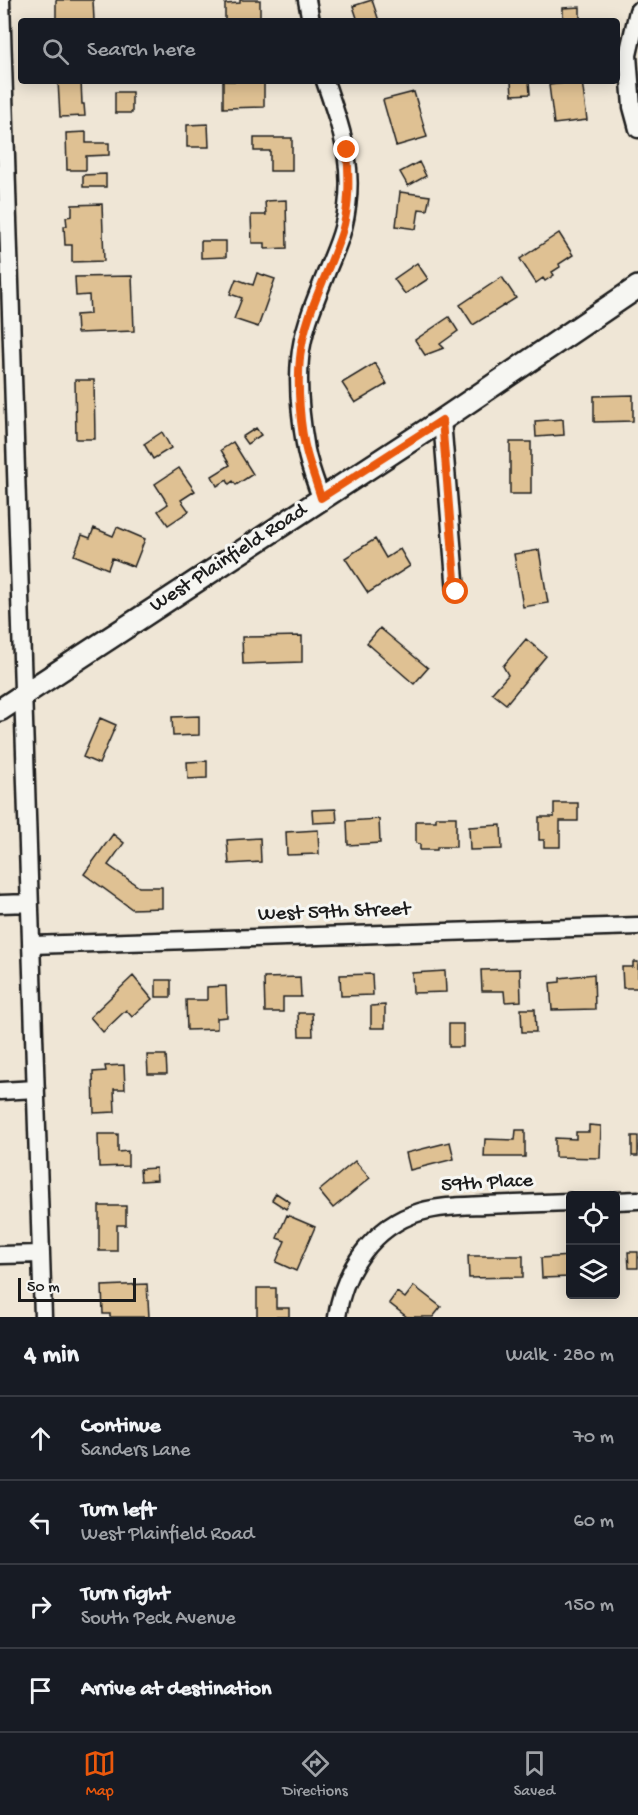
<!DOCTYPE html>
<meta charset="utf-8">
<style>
body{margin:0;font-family:"Gochi Hand",sans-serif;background:#20242c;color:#f1f3f6}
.controls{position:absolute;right:18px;bottom:18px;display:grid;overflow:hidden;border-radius:6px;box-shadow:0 3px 15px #0003}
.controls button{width:54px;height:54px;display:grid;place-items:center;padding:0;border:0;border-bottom:2px solid #363941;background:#171b24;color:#f1f3f6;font:30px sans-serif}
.scale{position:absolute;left:18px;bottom:15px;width:118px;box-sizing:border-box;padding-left:6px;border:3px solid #1c1c1c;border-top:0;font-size:16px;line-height:21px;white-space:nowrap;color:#1c1c1c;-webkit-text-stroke:4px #f6f6f2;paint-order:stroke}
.stop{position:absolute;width:18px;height:18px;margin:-14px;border:4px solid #ea580c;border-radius:50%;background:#fff}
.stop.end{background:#ea580c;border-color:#fff;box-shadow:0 2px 6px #0008}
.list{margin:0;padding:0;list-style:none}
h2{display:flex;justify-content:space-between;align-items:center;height:78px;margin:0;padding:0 24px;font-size:26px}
h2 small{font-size:20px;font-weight:400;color:#9ea1a6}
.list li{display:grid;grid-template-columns:39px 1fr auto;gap:18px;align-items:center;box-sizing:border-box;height:84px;padding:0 24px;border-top:2px solid #363941}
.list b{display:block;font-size:22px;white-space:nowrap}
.list p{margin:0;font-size:20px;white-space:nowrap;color:#9ea1a6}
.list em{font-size:20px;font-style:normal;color:#9ea1a6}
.icon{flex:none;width:33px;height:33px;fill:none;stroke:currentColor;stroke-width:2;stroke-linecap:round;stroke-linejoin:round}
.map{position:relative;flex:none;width:638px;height:1317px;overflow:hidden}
.search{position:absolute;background:#171b24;box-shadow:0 3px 15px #0003;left:18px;right:18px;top:18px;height:66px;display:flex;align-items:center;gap:15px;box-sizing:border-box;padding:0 21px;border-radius:6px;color:#9ea1a6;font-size:22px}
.sheet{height:414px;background:#171b24}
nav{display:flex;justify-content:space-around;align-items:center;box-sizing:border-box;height:84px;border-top:2px solid #363941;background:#171b24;font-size:16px;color:#9ea1a6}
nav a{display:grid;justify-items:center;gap:3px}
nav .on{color:#ea580c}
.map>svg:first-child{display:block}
</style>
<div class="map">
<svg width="638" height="1317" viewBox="0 0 638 1317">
<rect width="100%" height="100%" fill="#efe6d6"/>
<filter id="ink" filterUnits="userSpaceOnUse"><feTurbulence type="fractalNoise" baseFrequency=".0167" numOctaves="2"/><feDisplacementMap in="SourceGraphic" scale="12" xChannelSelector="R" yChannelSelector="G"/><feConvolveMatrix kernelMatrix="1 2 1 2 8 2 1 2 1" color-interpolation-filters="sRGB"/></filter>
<g filter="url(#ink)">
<!-- building -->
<path fill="#dfc193" stroke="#1c1c1c" stroke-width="1.5" d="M 56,0 L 93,0 L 94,21 L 56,21 Z
M 240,0 L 260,0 L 260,21 L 225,21 L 225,4 L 240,3 Z
M 372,0 L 379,21 L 358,21 L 353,6 Z
M 580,7 L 580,21 L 563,21 L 563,8 Z
M 58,81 L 81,81 L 82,104 L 84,104 L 85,116 L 60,117 Z
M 223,81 L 264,81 L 264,107 L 223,108 Z
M 511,81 L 529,81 L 530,94 L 512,95 Z
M 582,81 L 587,120 L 554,124 L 549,85 Z
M 115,92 L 132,92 L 132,113 L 115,113 Z
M 414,92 L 427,137 L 396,146 L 383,100 Z
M 208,124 L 209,147 L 187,147 L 187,125 Z
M 86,132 L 86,143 L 109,143 L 109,155 L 86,156 L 86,170 L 67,170 L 66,133 Z
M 254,138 L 292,138 L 292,171 L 270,171 L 270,151 L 254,151 Z
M 419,162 L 426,176 L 408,186 L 400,172 Z
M 106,174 L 106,187 L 83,187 L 83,175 Z
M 400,192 L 430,196 L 427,210 L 419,209 L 416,229 L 396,226 Z
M 286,200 L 287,248 L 265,249 L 265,243 L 252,243 L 251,215 L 266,215 L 265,201 Z
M 102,204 L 104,261 L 72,262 L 72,245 L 65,245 L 64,226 L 67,226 L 66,217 L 72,216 L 72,205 Z
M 559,233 L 573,255 L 559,264 L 560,267 L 552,272 L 554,275 L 545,281 L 543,278 L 536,283 L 520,259 Z
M 201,241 L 226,241 L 226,257 L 201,258 Z
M 417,263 L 428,279 L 405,294 L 394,279 Z
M 257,273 L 275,279 L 258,327 L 234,319 L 242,298 L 230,294 L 236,279 L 253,285 Z
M 132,276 L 134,331 L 77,333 L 76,315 L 90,314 L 89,295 L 76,296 L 75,277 Z
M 502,277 L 516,298 L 473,325 L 460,305 Z
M 449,317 L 458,331 L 440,344 L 444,348 L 425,355 L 415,340 Z
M 375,363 L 387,384 L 355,403 L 342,383 Z
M 75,380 L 94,380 L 95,439 L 76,439 Z
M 633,395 L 633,421 L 594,422 L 594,396 Z
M 563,419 L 564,435 L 536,437 L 535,421 Z
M 256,428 L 261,435 L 247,444 L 242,437 Z
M 162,432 L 171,448 L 153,459 L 144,444 Z
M 233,442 L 253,474 L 236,485 L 233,481 L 229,484 L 227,480 L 217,486 L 212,476 L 230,465 L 221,450 Z
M 510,442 L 531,442 L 531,494 L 510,494 Z
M 179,468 L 195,491 L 181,500 L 189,511 L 168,525 L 158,511 L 168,504 L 155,484 Z
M 117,527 L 145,539 L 134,567 L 112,558 L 108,569 L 74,555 L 82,535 L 90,538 L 94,528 L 113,536 Z
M 375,539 L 386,558 L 400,549 L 410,566 L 368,593 L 345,558 Z
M 539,550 L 548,603 L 523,607 L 514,554 Z
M 380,628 L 428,668 L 414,684 L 367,643 Z
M 302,636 L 302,662 L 243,664 L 242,637 Z
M 526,639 L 546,656 L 506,704 L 492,693 L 508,675 L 503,666 Z
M 199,716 L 199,735 L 173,736 L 172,717 Z
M 100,718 L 116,725 L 99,764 L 83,757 Z
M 207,761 L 207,778 L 188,779 L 187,762 Z
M 554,803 L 578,803 L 578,821 L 560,821 L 560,847 L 544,847 L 544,840 L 539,840 L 539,817 L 554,817 Z
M 336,809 L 337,822 L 313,823 L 312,810 Z
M 436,817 L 456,817 L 456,847 L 437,847 L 437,850 L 420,850 L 420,844 L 416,843 L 416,821 L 436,821 Z
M 379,819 L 380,843 L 348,845 L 347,821 Z
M 501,825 L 502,849 L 470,850 L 469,827 Z
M 318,830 L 319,854 L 287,855 L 286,832 Z
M 113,834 L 124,843 L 108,865 L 139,887 L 162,887 L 162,908 L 132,909 L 84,874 Z
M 260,838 L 261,862 L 229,864 L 227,840 Z
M 633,962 L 638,962 L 638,988 L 623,988 L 622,967 L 633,967 Z
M 520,969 L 521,1001 L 505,1002 L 504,991 L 482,991 L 481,970 Z
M 445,971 L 446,992 L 413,993 L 412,973 Z
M 372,974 L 373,995 L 341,996 L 340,975 Z
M 594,974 L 595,1009 L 552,1010 L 550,983 L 560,982 L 560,978 Z
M 133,976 L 152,999 L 132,1017 L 126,1010 L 103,1032 L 90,1017 Z
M 300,977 L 301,997 L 283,997 L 283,1012 L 265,1012 L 264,978 Z
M 156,980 L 171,980 L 171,997 L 156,997 Z
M 226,986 L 227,1017 L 217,1018 L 217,1029 L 187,1030 L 186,1000 L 207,1000 L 207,987 Z
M 385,1005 L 385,1028 L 371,1028 L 371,1006 Z
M 521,1009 L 535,1009 L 536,1032 L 522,1032 Z
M 298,1013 L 312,1013 L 313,1036 L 299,1036 Z
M 449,1024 L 463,1024 L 463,1047 L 449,1047 Z
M 147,1055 L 166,1055 L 167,1074 L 148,1074 Z
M 124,1065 L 125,1089 L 114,1089 L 115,1112 L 94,1113 L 93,1072 L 106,1071 L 105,1066 Z
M 589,1125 L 601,1126 L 600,1158 L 555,1157 L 555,1138 L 576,1139 L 576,1132 L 589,1132 Z
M 516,1130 L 525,1130 L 525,1157 L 484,1157 L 485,1139 L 515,1140 Z
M 98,1134 L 118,1134 L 118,1152 L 128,1151 L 128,1166 L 99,1167 Z
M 632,1136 L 638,1136 L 638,1156 L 632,1156 Z
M 450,1142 L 454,1159 L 410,1170 L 406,1153 Z
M 355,1161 L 370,1178 L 333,1208 L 319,1191 Z
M 156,1168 L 157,1180 L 141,1181 L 140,1169 Z
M 276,1193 L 290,1202 L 286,1209 L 272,1200 Z
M 99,1206 L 126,1206 L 126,1225 L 117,1225 L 117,1251 L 99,1251 Z
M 287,1215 L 315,1227 L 296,1271 L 276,1262 L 285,1241 L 277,1238 Z
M 628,1252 L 638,1252 L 638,1268 L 629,1268 Z
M 468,1256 L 523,1256 L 523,1277 L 469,1278 Z
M 570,1256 L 570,1277 L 542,1278 L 541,1258 Z
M 147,1284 L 149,1317 L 110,1317 L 110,1314 L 103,1314 L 102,1286 Z
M 414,1286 L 441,1307 L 433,1317 L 407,1317 L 389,1303 L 397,1292 L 405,1298 Z
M 257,1288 L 276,1288 L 276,1308 L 289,1308 L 289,1317 L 257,1317 Z"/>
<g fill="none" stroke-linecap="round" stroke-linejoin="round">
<!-- minor casing -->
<g stroke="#1c1c1c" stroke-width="21">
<path id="minor" d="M 1,0 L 43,1317
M 307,0 L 311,21
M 638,11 L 628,55 L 632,107 L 638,129
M 442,420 L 456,592
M 321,498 C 316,483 309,466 306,450 C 301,421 297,389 300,359 C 302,331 315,301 325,276 C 331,260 339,244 343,228 C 357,171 343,134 325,81
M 0,904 L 30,903
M 31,945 L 638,926
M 0,1091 L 36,1089
M 616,1201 L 638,1200
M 0,1255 L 41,1254
M 337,1317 C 343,1271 373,1226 420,1212 C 441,1206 462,1206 484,1205 C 513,1204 542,1203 570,1202"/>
</g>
<!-- major casing -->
<g stroke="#1c1c1c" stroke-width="26">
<path id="major" d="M 0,710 L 442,420 L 638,287"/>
</g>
<!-- minor -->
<use href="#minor" stroke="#f6f6f2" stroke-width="16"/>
<!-- major -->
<use href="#major" stroke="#f6f6f2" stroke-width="21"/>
</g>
</g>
<g fill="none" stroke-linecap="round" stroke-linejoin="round" filter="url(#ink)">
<!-- route -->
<path stroke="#ea580c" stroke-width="8" d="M 347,150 C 349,177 350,205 342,232 C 329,273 304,314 300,358 C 297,385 300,429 307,454 C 311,469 317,484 321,498 L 442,420 L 456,592"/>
</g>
<g text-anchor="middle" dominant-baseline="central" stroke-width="6" stroke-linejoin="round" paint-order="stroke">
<!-- street labels -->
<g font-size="21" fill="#1c1c1c" stroke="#f6f6f2">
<text transform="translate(229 559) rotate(-33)">West Plainfield Road</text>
<text transform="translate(334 913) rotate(-2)">West 59th Street</text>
<text transform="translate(487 1184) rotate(-3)">59th Place</text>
</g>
</g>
</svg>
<div class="controls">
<button><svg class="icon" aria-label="locate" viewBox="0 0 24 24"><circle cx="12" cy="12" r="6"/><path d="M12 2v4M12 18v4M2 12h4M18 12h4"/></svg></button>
<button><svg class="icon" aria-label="layers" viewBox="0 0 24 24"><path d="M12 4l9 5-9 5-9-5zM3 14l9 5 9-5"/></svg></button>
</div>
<div class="scale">50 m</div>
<div class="stop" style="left:456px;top:592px"></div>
<div class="stop end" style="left:347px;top:150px"></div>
<div class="search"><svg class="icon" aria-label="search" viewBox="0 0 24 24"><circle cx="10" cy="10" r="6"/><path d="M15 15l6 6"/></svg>Search here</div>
</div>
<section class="sheet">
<h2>4 min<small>Walk · 280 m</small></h2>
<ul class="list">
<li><svg class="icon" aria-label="ahead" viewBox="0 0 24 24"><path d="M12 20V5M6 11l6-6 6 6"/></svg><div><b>Continue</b><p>Sanders Lane</p></div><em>70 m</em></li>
<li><svg class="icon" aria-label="left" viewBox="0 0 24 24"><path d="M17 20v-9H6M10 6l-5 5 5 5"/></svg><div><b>Turn left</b><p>West Plainfield Road</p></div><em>60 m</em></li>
<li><svg class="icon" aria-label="right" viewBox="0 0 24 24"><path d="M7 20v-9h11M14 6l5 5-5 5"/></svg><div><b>Turn right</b><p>South Peck Avenue</p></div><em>150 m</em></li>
<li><svg class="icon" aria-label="arrive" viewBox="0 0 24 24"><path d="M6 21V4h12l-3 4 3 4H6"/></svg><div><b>Arrive at destination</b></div></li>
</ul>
</section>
<nav>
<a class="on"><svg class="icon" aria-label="map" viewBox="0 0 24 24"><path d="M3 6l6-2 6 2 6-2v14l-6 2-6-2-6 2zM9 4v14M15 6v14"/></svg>Map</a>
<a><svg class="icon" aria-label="directions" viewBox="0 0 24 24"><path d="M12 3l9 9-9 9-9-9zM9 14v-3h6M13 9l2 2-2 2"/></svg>Directions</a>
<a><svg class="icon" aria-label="saved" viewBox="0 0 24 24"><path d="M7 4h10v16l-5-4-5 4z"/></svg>Saved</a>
</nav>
